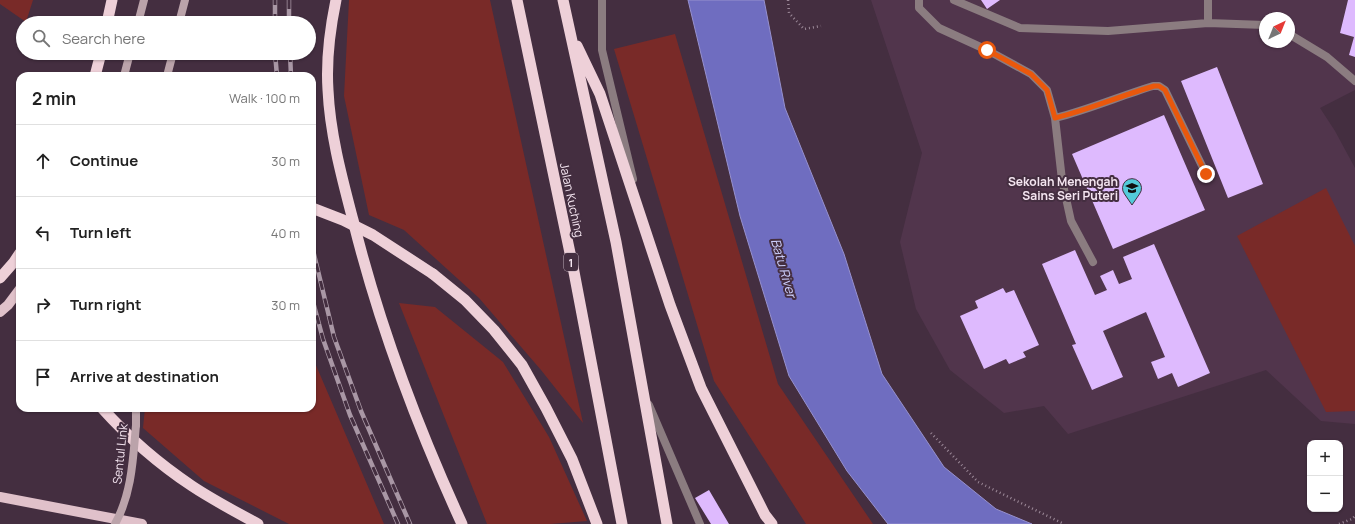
<!DOCTYPE html>
<meta charset="utf-8">
<style>
body{margin:0;font-family:Manrope,sans-serif;background:#f2f2f2;color:#222}
.controls{position:absolute;right:12px;bottom:12px;display:grid;overflow:hidden;border-radius:8px;box-shadow:0 1px 3px #0004}
.controls button{width:36px;height:36px;display:grid;place-items:center;padding:0;border:0;border-bottom:1px solid #e0e0e0;background:#fff;color:#222;font:20px sans-serif}
.compass{position:absolute;left:1259px;top:12px;width:36px;height:36px;border-radius:50%;background:#fff;box-shadow:0 1px 3px #0004;rotate:43deg}
.stop{position:absolute;width:12px;height:12px;margin:-9px;border:3px solid #ea580c;border-radius:50%;background:#fff}
.stop.end{background:#ea580c;border-color:#fff;box-shadow:0 1px 4px #0008}
.list{margin:0;padding:0;list-style:none}
h2{display:flex;justify-content:space-between;align-items:center;height:52px;margin:0;padding:0 16px;font-size:17px}
h2 small{font-size:13px;font-weight:400;color:#767676}
.list li{display:grid;grid-template-columns:26px 1fr auto;gap:12px;align-items:center;box-sizing:border-box;height:72px;padding:0 16px;border-top:1px solid #e0e0e0}
.list b{display:block;font-size:15px;white-space:nowrap}
.list em{font-size:13px;font-style:normal;color:#767676}
.icon{flex:none;width:22px;height:22px;fill:none;stroke:currentColor;stroke-width:2;stroke-linecap:round;stroke-linejoin:round}
.map{position:relative;flex:none;width:1355px;height:524px;overflow:hidden}
.search{position:absolute;background:#fff;box-shadow:0 1px 3px #0004;left:16px;top:16px;width:300px;height:44px;display:flex;align-items:center;gap:10px;box-sizing:border-box;padding:0 14px;border-radius:22px;color:#767676;font-size:15px}
.panel{position:absolute;background:#fff;box-shadow:0 1px 3px #0004;left:16px;top:72px;width:300px;height:340px;border-radius:12px}
.map>svg:first-child{display:block}
</style>
<div class="map">
<svg width="1355" height="524" viewBox="0 0 1355 524">
<rect width="100%" height="100%" fill="#442e40"/>
<!-- built -->
<path fill="#51354c" fill-rule="evenodd" d="M 871,0 L 1355,0 L 1355,90 L 1320,108 L 1335,131 L 1355,168 L 1355,424 L 1321,421 L 1266,370 L 1068,434 L 1044,406 L 1004,413 L 950,370 L 916,309 L 900,242 L 922,153 ZM 1265,18 L 1289,18 L 1289,42 L 1265,42 Z"/>
<!-- green -->
<path fill="#792a28" d="M 0,0 L 33,0 L 26,22 L 0,4 Z
M 349,0 L 490,0 L 583,423 L 541,370 L 479,298 L 404,230 L 369,215 L 344,96 Z
M 675,34 L 778,384 L 873,524 L 806,524 L 714,381 L 614,49 Z
M 1326,188 L 1355,246 L 1355,411 L 1326,412 L 1237,236 Z
M 399,303 L 435,307 L 503,362 L 549,437 L 587,521 L 550,524 L 487,524 Z
M 312,356 L 384,524 L 289,524 L 204,481 L 143,428 L 145,408 L 312,408 Z"/>
<!-- water -->
<path fill="#6f6dc0" stroke="#9791ce" d="M 688,0 L 764,0 L 785,108 L 844,254 L 882,374 L 944,467 L 996,509 L 1032,524 L 888,524 L 847,471 L 789,376 L 740,216 Z"/>
<!-- building -->
<path fill="#debafe" d="M 981,0 L 1000,0 L 987,9 Z
M 1348,0 L 1355,0 L 1355,57 L 1349,55 L 1354,37 L 1340,33 Z
M 1217,67 L 1263,184 L 1228,198 L 1181,81 Z
M 1164,115 L 1205,210 L 1113,249 L 1072,154 Z
M 1154,244 L 1210,373 L 1178,387 L 1172,373 L 1158,379 L 1151,362 L 1165,357 L 1146,312 L 1103,331 L 1123,377 L 1092,390 L 1072,345 L 1076,344 L 1042,264 L 1075,250 L 1095,295 L 1107,290 L 1100,276 L 1113,270 L 1119,284 L 1132,279 L 1123,257 Z
M 1003,288 L 1006,293 L 1014,290 L 1039,345 L 1023,352 L 1026,357 L 1009,364 L 1006,359 L 984,369 L 960,316 L 978,308 L 975,301 Z
M 709,490 L 729,524 L 711,524 L 695,498 Z"/>
<g fill="none" stroke-linecap="round" stroke-linejoin="round">
<!-- path -->
<path stroke="#9c8998" stroke-width="2.5" stroke-dasharray="1 3" stroke-linecap="butt" d="M 788,0 L 789,13 L 804,29 L 821,26
M 931,433 L 978,482 L 1064,524
M 1339,524 L 1352,519 L 1355,516"/>
<!-- service -->
<path stroke="#8b7c80" stroke-width="8" d="M 602,0 L 602,50 L 633,179
M 919,0 L 919,8 L 939,28 L 987,50 L 1031,74 L 1047,90 L 1055,118 L 1062,180 L 1071,221 L 1093,262
M 954,0 L 1020,28 L 1108,31 L 1208,23 L 1265,25
M 1208,0 L 1208,23
M 1289,34 L 1327,57 L 1355,81
M 1055,118 C 1088,110 1120,96 1153,86 L 1159,86 L 1165,90 L 1206,174
M 649,405 L 700,524"/>
<!-- secondary -->
<path stroke="#bba3aa" stroke-width="8" d="M 138,23 L 144,0
M 179,23 L 185,0
M 124,76 L 130,53
M 167,76 L 173,53
M 136,425 L 136,408"/>
<!-- primary -->
<path stroke="#e0c1ca" stroke-width="10" d="M 0,312 L 8,305 L 20,289
M 0,497 L 142,524"/>
<!-- trunk -->
<path stroke="#eed0d8" stroke-width="11" d="M 336,0 C 330,29 326,60 328,90 C 330,134 342,178 353,220 C 379,325 417,426 462,524
M 517,0 L 574,272 L 622,524
M 563,0 L 616,242 L 667,524
M 107,23 L 112,0
M 577,46 L 600,94 L 670,305 L 701,388 L 765,515 L 772,524
M 95,76 L 101,53
M 433,274 L 465,300 L 494,330 L 522,365 L 546,408 L 572,459 L 597,524
M 0,278 L 14,262 L 20,253
M 102,408 C 128,437 159,464 192,486 C 213,500 236,512 258,524"/>
<!-- rail casing -->
<g stroke="#a997a5" stroke-width="4.5">
<path id="rail" d="M 289,0 L 289,23
M 275,23 L 275,0
M 275,53 L 277,76
M 290,53 L 291,76
M 312,246 L 334,337 L 361,411 L 410,524
M 312,298 L 323,339 L 350,415 L 398,524"/>
</g>
<!-- rail -->
<use href="#rail" stroke="#442e40" stroke-width="3" stroke-dasharray="9" stroke-linecap="butt"/>
<!-- secondary-bridge -->
<path stroke="#bba3aa" stroke-width="8" d="M 115,524 C 132,493 133,459 136,425"/>
<!-- trunk-bridge -->
<path stroke="#eed0d8" stroke-width="11" d="M 312,208 L 343,220 L 373,235 L 433,274"/>
</g>
<g fill="none" stroke-linecap="round" stroke-linejoin="round">
<!-- route -->
<path stroke="#ea580c" stroke-width="5" d="M 987,50 L 1031,74 L 1047,90 L 1055,118 C 1088,110 1120,96 1154,86 L 1159,86 L 1165,90 L 1206,174"/>
</g>
<!-- icons -->
<defs>
<g id="school-pin" transform="scale(1)"><path d="M0 17L-7.5 6A9.5 9.5 0 1 1 7.5 6Z" fill="#53cbda" stroke="#442e40"/><path d="M0-5L7-2L0 1L-7-2ZM-4 1L0 2.5L4 1V4Q0 6-4 4Z" fill="#111"/></g>
</defs>
<g fill-rule="evenodd">
<use href="#school-pin" x="1132" y="188"/>
</g>
<g text-anchor="middle" dominant-baseline="central" stroke-width="4" stroke-linejoin="round" paint-order="stroke">
<!-- shield labels -->
<rect fill="#442e40" stroke="#bfaebb" stroke-width="1" x="564" y="253" width="14" height="18" rx="3"/>
<g font-size="11" font-weight="bold" fill="#f4e5f0">
<text x="571" y="262">1</text>
</g>
<!-- poi labels -->
<g font-size="12" font-weight="bold" fill="#f4e5f0" stroke="#442e40" text-anchor="end">
<text x="1118" y="181">Sekolah Menengah<tspan x="1118" dy="14">Sains Seri Puteri</tspan></text>
</g>
<!-- street labels -->
<g font-size="12" fill="#f4e5f0" stroke="#442e40">
<text transform="translate(572 200) rotate(78)">Jalan Kuching</text>
<text transform="translate(120 454) rotate(-84)">Sentul Link</text>
</g>
<!-- water labels -->
<g font-size="13" font-style="italic" fill="#cccefb" stroke="#442e40">
<text transform="translate(784 268) rotate(74)">Batu River</text>
</g>
</g>
</svg>
<div class="controls">
<button>+</button>
<button>−</button>
</div>
<svg class="compass" viewBox="-18 -18 36 36"><path d="M0-13l5 13h-10z" fill="#e53935"/><path d="M0 13l5-13h-10z" fill="#767676"/></svg>
<div class="stop" style="left:987px;top:50px"></div>
<div class="stop end" style="left:1206px;top:174px"></div>
<div class="search"><svg class="icon" aria-label="search" viewBox="0 0 24 24"><circle cx="10" cy="10" r="6"/><path d="M15 15l6 6"/></svg>Search here</div>
<section class="panel">
<h2>2 min<small>Walk · 100 m</small></h2>
<ul class="list">
<li><svg class="icon" aria-label="ahead" viewBox="0 0 24 24"><path d="M12 20V5M6 11l6-6 6 6"/></svg><div><b>Continue</b></div><em>30 m</em></li>
<li><svg class="icon" aria-label="left" viewBox="0 0 24 24"><path d="M17 20v-9H6M10 6l-5 5 5 5"/></svg><div><b>Turn left</b></div><em>40 m</em></li>
<li><svg class="icon" aria-label="right" viewBox="0 0 24 24"><path d="M7 20v-9h11M14 6l5 5-5 5"/></svg><div><b>Turn right</b></div><em>30 m</em></li>
<li><svg class="icon" aria-label="arrive" viewBox="0 0 24 24"><path d="M6 21V4h12l-3 4 3 4H6"/></svg><div><b>Arrive at destination</b></div></li>
</ul>
</section>
</div>
